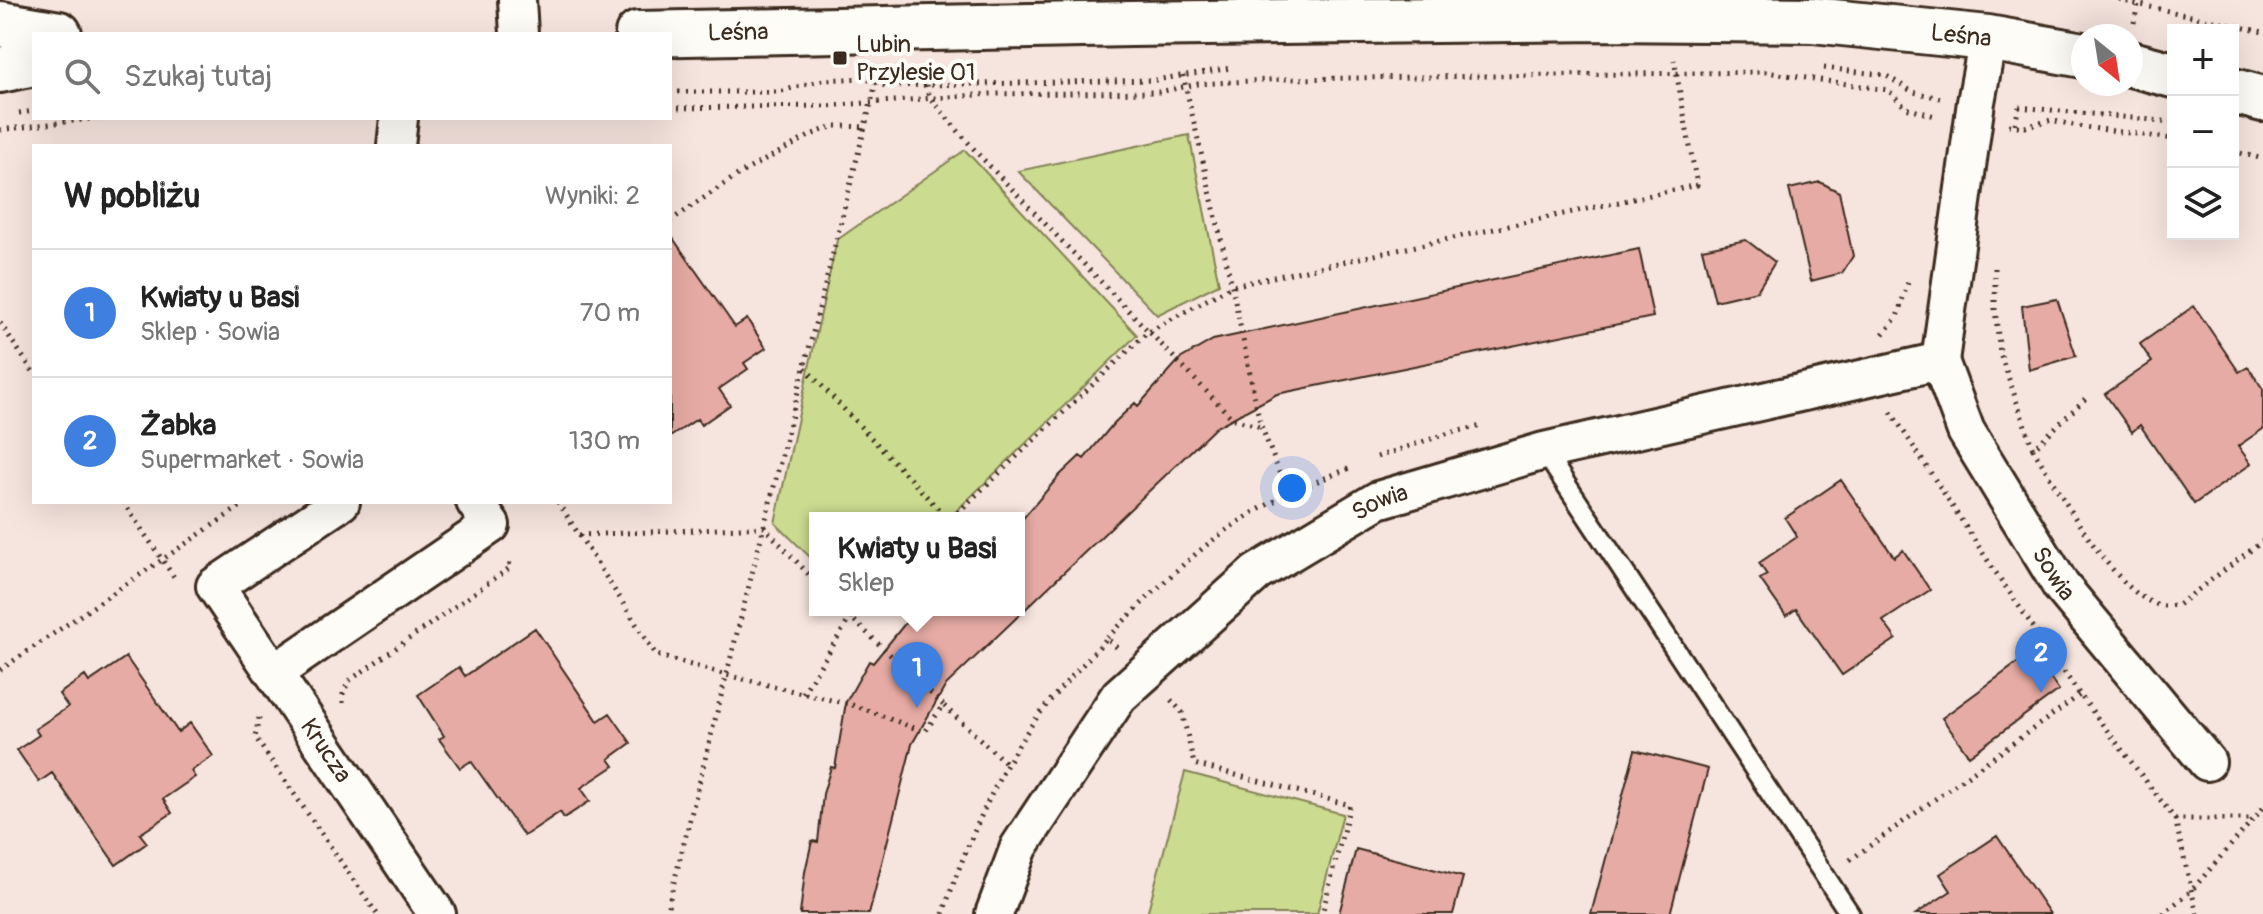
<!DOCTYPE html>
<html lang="pl">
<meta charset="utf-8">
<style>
body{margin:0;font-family:Pangolin,sans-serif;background:#f6f6f6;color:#222}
.controls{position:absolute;right:24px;top:24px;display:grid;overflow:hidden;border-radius:0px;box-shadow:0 8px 32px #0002}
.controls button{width:72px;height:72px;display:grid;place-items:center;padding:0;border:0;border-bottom:2px solid #e0e0e0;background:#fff;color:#222;font:40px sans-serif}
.compass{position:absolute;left:2071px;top:24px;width:72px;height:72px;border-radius:50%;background:#fff;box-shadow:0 8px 32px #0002;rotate:150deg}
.you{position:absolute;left:1292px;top:488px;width:28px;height:28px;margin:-20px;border:6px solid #fff;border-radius:50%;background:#1a73e8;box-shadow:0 0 0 12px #1a73e833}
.badge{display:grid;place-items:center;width:52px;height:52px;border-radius:50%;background:#3b2a1e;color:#fff;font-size:26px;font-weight:700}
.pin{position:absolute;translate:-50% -66px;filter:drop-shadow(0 2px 4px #0008)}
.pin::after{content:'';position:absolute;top:42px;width:28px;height:24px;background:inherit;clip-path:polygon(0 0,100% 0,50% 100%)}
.popup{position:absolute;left:809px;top:512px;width:216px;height:104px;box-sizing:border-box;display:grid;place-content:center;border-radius:0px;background:#fff;filter:drop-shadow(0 2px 6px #0005);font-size:26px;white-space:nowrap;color:#767676}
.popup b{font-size:30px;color:#222}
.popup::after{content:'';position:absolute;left:50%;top:100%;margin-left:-16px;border:16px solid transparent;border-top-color:#fff}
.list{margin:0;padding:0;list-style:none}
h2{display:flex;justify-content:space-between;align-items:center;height:104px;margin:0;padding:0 32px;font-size:34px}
h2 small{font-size:26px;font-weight:400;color:#767676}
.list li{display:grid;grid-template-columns:52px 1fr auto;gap:24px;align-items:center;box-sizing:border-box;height:128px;padding:0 32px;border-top:2px solid #e0e0e0}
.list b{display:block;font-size:30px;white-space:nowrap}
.list p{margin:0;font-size:26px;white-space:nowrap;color:#767676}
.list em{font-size:26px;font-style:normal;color:#767676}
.icon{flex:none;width:44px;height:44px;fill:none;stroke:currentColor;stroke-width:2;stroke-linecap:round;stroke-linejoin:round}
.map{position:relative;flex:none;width:2263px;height:914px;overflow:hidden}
.search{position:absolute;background:#fff;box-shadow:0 8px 32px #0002;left:32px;top:32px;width:640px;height:88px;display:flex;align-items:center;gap:20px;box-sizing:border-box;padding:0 28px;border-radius:0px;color:#767676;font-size:30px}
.panel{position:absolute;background:#fff;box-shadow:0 8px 32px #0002;left:32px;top:144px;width:640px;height:360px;border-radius:0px}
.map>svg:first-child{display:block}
</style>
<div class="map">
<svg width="2263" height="914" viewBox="0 0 2263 914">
<rect width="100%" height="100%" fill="#f6e4de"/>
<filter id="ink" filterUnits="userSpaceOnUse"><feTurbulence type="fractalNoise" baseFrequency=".0125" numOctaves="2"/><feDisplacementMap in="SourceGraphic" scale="16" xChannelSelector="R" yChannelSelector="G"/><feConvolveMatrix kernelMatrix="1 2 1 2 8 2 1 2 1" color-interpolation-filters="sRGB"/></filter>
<g filter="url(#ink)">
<!-- green -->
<path fill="#cbdb8f" stroke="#838256" stroke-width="2" d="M 1189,135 L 1219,284 L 1157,315 L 1018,171 Z
M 965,150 L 1137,335 L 949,518 L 815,518 L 815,562 L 775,523 L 837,240 Z
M 1185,772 L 1343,814 L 1317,914 L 1147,914 Z"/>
<!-- building -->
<path fill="#e6aba4" stroke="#3b2a1e" stroke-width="2" d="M 1820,182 L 1839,192 L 1853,256 L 1842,273 L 1811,281 L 1789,189 Z
M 670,234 L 735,327 L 747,319 L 766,348 L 744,363 L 748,369 L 719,389 L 730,405 L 701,425 L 697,419 L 670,437 Z
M 1746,240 L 1775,262 L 1757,291 L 1715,301 L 1702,249 Z
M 1639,249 L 1653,317 L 1277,394 L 1216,427 L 946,685 L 912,744 L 869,914 L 800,914 L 805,872 L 812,841 L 818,842 L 823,794 L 831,767 L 835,768 L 846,702 L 869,661 L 873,663 L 907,621 L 911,625 L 923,610 L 1019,610 L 1019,523 L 1059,476 L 1080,456 L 1084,459 L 1114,423 L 1135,403 L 1138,406 L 1180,359 L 1213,340 Z
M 2057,299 L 2076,356 L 2029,370 L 2022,306 Z
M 2194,306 L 2239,372 L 2248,367 L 2263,389 L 2263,429 L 2238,446 L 2251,464 L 2194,504 L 2140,425 L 2132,432 L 2105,394 L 2152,362 L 2140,344 Z
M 1841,480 L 1894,557 L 1903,550 L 1930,590 L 1883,621 L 1896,639 L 1842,675 L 1796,609 L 1786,616 L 1760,579 L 1767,575 L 1759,563 L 1797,537 L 1785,518 Z
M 535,628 L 598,721 L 610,713 L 631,743 L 609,759 L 614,766 L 581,788 L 590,801 L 564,818 L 560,812 L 524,836 L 471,761 L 460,768 L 439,739 L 444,736 L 418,695 L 459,667 L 465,676 Z
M 2027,656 L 2031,662 L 2036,659 L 2059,690 L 1969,756 L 1942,718 Z
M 126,657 L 178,732 L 190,723 L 213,756 L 191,771 L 195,777 L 163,799 L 172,813 L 140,834 L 147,843 L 116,865 L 52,773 L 39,782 L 17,750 L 39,735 L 35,729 L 68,707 L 59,694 L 85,676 L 89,682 Z
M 1635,750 L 1708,769 L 1670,914 L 1591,914 Z
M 1997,836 L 2050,914 L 1916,914 L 1951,891 L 1940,874 Z
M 1356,849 L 1463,877 L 1453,914 L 1339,914 Z"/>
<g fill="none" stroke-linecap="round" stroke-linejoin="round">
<!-- lane casing -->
<g stroke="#3b2a1e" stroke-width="24">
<path id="lane" d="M 1544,451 L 1850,914"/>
</g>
<!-- street casing -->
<g stroke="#3b2a1e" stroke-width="42">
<g id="street">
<path d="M 517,0 L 519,34"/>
<path d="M 396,146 L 399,118"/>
<path id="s1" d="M 1940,361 L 1966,431 L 2061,586 L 2207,762"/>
<path id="s2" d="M 341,502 L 215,586 L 437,914"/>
<path d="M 274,673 L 491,525 L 475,502"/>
<path id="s3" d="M 994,914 L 1019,847 L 1119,696 L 1256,573 L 1378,500 L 1544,451 L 1940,361 L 1976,102 L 1988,38"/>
</g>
</g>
<!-- secondary casing -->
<g stroke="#3b2a1e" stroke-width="50">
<g id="secondary">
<path d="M 0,24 L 59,34"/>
<path id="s4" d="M 638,34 L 1131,24 L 1603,18 L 1813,20 L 1988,38 L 2083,55"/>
<path d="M 2131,64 L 2173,75"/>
<path d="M 0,70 L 34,63"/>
<path d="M 2233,91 L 2263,99"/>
</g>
</g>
<!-- path -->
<path stroke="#3b2a1e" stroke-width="5" stroke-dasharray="2 6" stroke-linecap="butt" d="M 2119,0 L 2263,32
M 2134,23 L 2138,4
M 1824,68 L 1885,75 L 1913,92 L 1940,98
M 1183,75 L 1232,286 L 1260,423 L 1288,495
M 926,85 L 929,97 L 979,155 L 1233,419 L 1261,427
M 670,92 L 778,92 L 823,80 L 864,78 L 885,86 L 1155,80 L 1231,68
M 2019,107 L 2173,122
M 670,108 L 825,106 L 991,94 L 1159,92 L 1198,84 L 1285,79 L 1766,72 L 1888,90 L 1906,108 L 1935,116
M 19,113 L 34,111
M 2015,124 L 2019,107
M 2009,125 L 2025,127 L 2051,120 L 2077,126 L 2173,139
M 0,130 L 97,118
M 2233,151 L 2263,159
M 670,221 L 739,174 L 813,134 L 834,126 L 867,127
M 1995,268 L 1995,309 L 2000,353 L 2033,449
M 0,323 L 34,373
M 1883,334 L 1897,317 L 1909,279
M 805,368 L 947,518
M 2085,399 L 2033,449 C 2058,489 2114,594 2159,605 C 2165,607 2172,605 2178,605 L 2263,541
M 1891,412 L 1992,567 L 2080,695 L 2175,819 L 2254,819
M 1377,457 L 1449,433 L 1482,426
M 123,502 L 176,580
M 558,502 L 656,655 L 726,675 L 856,706 L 925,732 L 943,705 L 1008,765
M 952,518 L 1148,332 L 1232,286 L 1697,185 L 1674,60
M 579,535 L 764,527 L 815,581
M 843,610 L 943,705
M 1107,638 C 1151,594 1194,550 1246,517 C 1280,496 1317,481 1353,467
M 0,670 L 247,502
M 803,693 L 850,618 L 859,610
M 1171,700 L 1182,712 L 1194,764 L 1350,805 L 1322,914
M 343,703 L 343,693 L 349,681 L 511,567 L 508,560
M 259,718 L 255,737 L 377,914
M 2175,819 L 2197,914
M 1850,860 L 2080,695
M 666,914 L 876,83
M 943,914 C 963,852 999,768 1038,716 C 1059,688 1084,664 1107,638 L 1118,649
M 2163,914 L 2192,890 L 2263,808"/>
<!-- lane -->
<use href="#lane" stroke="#fdfcf7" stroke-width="18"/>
<!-- street -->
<use href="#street" stroke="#fdfcf7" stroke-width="36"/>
<!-- secondary -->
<use href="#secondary" stroke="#fdfcf7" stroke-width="44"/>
</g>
</g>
<!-- markers -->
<rect fill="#3b2a1e" stroke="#fdfcf7" stroke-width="3" x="832" y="50" width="16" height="16" rx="4"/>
<g text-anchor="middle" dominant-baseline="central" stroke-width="8" stroke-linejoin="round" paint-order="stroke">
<!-- street labels -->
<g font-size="24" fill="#3b2a1e" stroke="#fdfcf7">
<text stroke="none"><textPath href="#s4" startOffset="100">Leśna</textPath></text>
<text stroke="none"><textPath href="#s4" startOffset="1324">Leśna</textPath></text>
<text stroke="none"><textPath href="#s3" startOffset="580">Sowia</textPath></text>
<text stroke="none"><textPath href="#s1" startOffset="242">Sowia</textPath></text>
<text stroke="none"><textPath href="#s2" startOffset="350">Krucza</textPath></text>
</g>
<!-- poi labels -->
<g font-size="24" fill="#3b2a1e" stroke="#fdfcf7" text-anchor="start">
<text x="856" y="44">Lubin<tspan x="856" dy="28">Przylesie 01</tspan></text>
</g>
</g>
</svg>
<div class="controls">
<button>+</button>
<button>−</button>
<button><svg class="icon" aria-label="layers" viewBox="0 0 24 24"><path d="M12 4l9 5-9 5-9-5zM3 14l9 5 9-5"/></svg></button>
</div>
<svg class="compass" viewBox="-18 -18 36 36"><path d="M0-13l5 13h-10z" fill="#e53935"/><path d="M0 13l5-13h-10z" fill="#767676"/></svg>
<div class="you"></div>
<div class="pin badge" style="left:917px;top:708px;background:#3f7fe0">1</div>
<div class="popup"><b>Kwiaty u Basi</b>Sklep</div>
<div class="pin badge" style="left:2041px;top:693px;background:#3f7fe0">2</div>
<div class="search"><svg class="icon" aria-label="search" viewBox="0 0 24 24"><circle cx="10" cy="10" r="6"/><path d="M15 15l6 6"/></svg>Szukaj tutaj</div>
<section class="panel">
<h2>W pobliżu<small>Wyniki: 2</small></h2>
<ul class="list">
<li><span class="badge" style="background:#3f7fe0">1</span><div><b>Kwiaty u Basi</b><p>Sklep · Sowia</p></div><em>70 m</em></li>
<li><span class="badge" style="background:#3f7fe0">2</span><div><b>Żabka</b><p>Supermarket · Sowia</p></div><em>130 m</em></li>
</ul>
</section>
</div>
